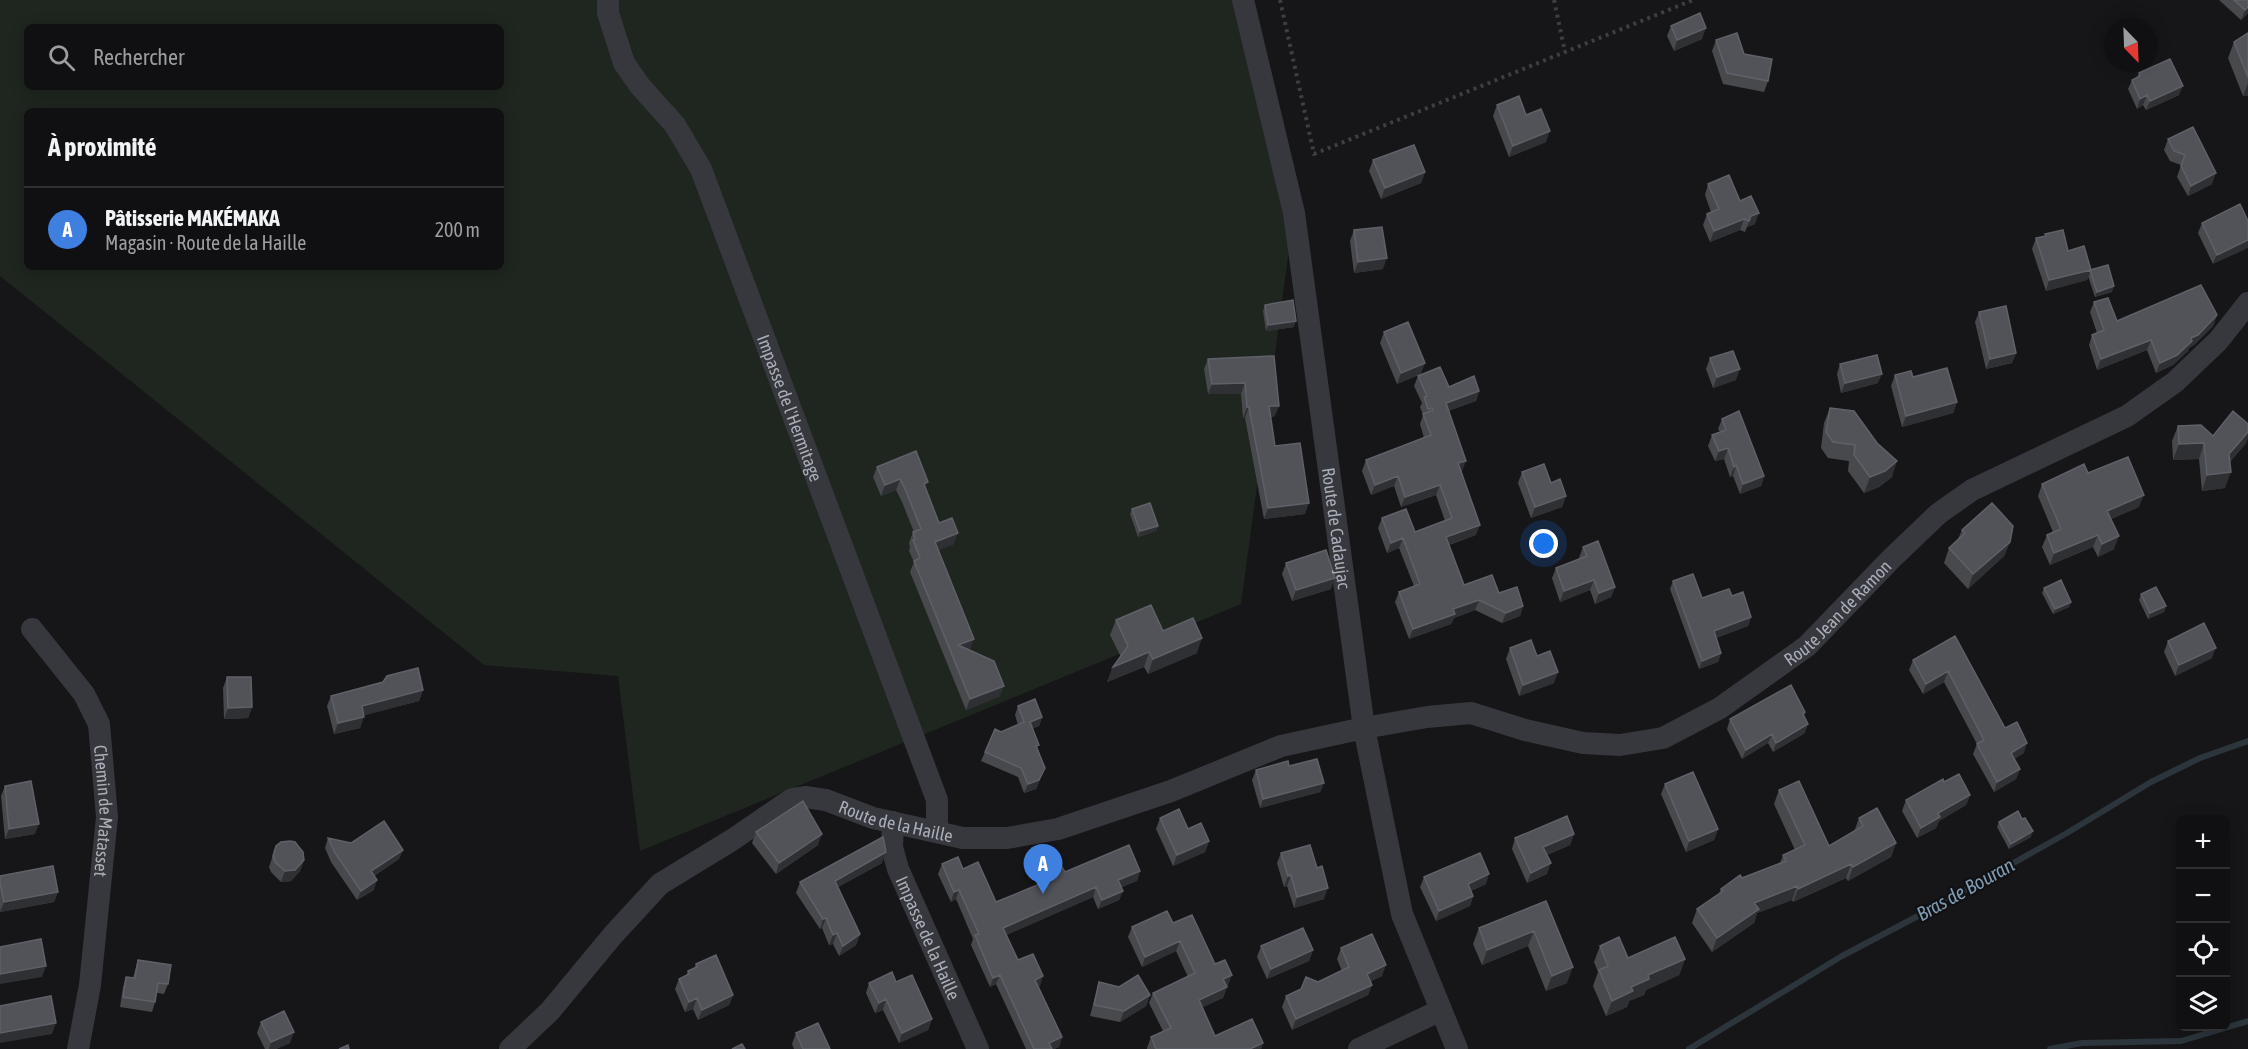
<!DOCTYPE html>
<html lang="fr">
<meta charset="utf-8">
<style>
body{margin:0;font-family:"Asap Condensed",sans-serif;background:#19191b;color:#f1f3f6}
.controls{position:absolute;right:18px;bottom:18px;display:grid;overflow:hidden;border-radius:9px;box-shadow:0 3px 15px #0003}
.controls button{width:54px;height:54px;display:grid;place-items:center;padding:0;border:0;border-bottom:2px solid #303032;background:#101012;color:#f1f3f6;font:30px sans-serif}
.compass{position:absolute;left:2104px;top:18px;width:54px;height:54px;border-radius:50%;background:#101012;box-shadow:0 3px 15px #0003;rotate:157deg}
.you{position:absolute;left:1544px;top:544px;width:21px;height:21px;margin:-15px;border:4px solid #fff;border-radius:50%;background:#1a73e8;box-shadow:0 0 0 9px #1a73e833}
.badge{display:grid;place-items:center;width:39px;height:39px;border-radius:50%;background:#7c3aed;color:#fff;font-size:20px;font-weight:700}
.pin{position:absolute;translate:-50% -50px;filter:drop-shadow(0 2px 3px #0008)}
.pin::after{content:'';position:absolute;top:32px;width:21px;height:18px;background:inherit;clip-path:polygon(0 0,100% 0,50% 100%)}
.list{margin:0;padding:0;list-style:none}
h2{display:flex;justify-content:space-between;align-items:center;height:78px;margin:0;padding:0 24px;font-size:26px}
h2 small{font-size:20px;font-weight:400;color:#9c9d9f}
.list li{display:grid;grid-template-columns:39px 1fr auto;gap:18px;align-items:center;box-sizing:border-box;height:84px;padding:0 24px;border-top:2px solid #303032}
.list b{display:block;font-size:22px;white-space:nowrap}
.list p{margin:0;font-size:20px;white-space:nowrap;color:#9c9d9f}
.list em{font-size:20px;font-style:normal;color:#9c9d9f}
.icon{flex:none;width:33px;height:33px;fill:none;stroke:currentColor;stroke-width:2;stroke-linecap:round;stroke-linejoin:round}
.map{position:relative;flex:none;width:2248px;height:1049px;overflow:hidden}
.search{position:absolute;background:#101012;box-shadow:0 3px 15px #0003;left:24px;top:24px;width:480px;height:66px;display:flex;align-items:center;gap:15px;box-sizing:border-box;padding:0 21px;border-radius:9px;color:#9c9d9f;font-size:22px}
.panel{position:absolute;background:#101012;box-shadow:0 3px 15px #0003;left:24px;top:108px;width:480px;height:162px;border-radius:9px}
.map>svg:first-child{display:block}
</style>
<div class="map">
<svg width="2248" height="1049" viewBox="0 0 2248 1049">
<rect width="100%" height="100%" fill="#161618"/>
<!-- green -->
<path fill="#1e261f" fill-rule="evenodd" d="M 0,0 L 1243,0 L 1294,213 L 1241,604 L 640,851 L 618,676 L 484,665 L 0,276 ZM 27,27 L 501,27 L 501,87 L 27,87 ZM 27,111 L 501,111 L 501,267 L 27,267 Z"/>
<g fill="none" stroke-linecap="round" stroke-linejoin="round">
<!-- stream -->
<path stroke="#2c353c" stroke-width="6" d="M 1689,1049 L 1842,956 L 1937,906 L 2067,833 L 2151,782 L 2200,758 L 2248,741
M 2050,1049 L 2082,1043 L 2181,1041 L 2248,1021"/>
<!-- path -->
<path stroke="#3d3f44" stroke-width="4" stroke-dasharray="3 4.5" stroke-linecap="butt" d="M 1280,0 L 1314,154 L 1693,0
M 1554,0 L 1565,52"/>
<!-- minor -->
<g stroke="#37383d" stroke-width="22">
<path id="s1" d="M 608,0 L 608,13 L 624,63 L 640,86 L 675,125 L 701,169 L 937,800 L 937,832"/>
<path id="s2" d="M 1243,0 L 1294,213 L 1364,728 L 1402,914 L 1457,1049"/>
<path id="s3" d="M 32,629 L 84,694 L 99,724 L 107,817 L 90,985 L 78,1049"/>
<path id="s4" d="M 893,822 L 892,847 L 898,869 L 978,1049"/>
<path id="s5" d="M 510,1049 L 550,1011 L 613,935 L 660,884 L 732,840 L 792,799 L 805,797 L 826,800 L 873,818 L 963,838 L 1007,838 L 1058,829 L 1171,791 L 1281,746 L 1364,728 L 1427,717 L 1471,713 L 1525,730 L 1583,743 L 1620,745 L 1663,738 L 1720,708 L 1807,646 L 1891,559 L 1938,514 L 1972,490 L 2127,416 L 2175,382 L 2218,341 L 2248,303"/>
<path d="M 1359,1049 L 1441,1010"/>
</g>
</g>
<!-- wall -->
<path fill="#47494d" d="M 2219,0 L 2248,0 L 2248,13 L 2241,20 Z
M 1671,26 L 1702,39 L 1674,51 L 1667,36 Z
M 2248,33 L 2248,96 L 2243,96 L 2228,58 L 2234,42 Z
M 1716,40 L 1744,54 L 1768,81 L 1764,92 L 1723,84 L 1712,51 Z
M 2139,73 L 2179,95 L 2146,110 L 2143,105 L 2137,109 L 2128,89 L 2132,80 L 2137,77 Z
M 1497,105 L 1526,115 L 1546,142 L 1509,157 L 1493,116 Z
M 2193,127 L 2212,184 L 2188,196 L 2177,177 L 2181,165 L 2170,161 L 2164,150 L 2168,139 Z
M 1373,160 L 1425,172 L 1421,183 L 1381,199 L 1369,171 Z
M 1708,184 L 1740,201 L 1755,224 L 1747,227 L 1745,232 L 1740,230 L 1710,242 L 1703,225 L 1707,214 L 1711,212 L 1705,195 Z
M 2240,204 L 2213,264 L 2198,233 L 2202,223 Z
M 1354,230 L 1383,269 L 1354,273 L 1350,241 Z
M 2045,234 L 2068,251 L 2091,270 L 2087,280 L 2046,291 L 2032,249 L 2036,238 L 2045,236 Z
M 2090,270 L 2112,292 L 2095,297 L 2088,276 Z
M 2094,302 L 2117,321 L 2217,315 L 2213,326 L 2194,345 L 2189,348 L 2188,351 L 2173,365 L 2156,373 L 2147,350 L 2097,370 L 2089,345 L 2092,335 L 2097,333 L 2090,312 Z
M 1265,305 L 1294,327 L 1266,331 L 1263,311 Z
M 1979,312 L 2016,353 L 2012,363 L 1986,369 L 1975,322 Z
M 1384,332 L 1421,374 L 1397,384 L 1380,343 Z
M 1274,356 L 1275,416 L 1270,417 L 1275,446 L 1305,514 L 1264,519 L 1245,418 L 1243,418 L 1241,394 L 1208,394 L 1204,369 L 1208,359 Z
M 1710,358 L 1736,380 L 1713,388 L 1706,369 Z
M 1840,364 L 1878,383 L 1841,393 L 1837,374 Z
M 1895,375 L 1913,377 L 1957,402 L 1953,413 L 1902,427 L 1891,386 Z
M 1418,376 L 1449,387 L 1479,391 L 1476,401 L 1448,411 L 1476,535 L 1449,545 L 1464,585 L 1499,593 L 1523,606 L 1520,616 L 1502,623 L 1475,610 L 1454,618 L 1451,624 L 1409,639 L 1395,602 L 1399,592 L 1414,586 L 1399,548 L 1387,553 L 1378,528 L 1382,518 L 1415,532 L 1445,521 L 1436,495 L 1401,507 L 1394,486 L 1371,495 L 1362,471 L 1366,460 L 1424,438 L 1420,424 L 1423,415 L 1420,407 L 1422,403 L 1414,386 Z
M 1830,408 L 1892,477 L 1879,487 L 1864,493 L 1848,471 L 1849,461 L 1828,458 L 1821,448 L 1824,423 Z
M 1722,419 L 1764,476 L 1761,486 L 1740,494 L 1733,476 L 1730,477 L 1724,459 L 1715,461 L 1708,446 L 1712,435 L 1720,432 L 1718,429 Z
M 2248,424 L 2248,438 L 2246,443 L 2230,462 L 2225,488 L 2202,491 L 2199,459 L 2173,460 L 2172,441 L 2178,426 L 2213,436 Z
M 877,467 L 926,489 L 939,523 L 954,544 L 938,550 L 974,639 L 969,650 L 1000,696 L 966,710 L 910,572 L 914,562 L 909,551 L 910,547 L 909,543 L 913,532 L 914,532 L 902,502 L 896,490 L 881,496 L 873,477 Z
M 1522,472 L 1551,483 L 1566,496 L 1562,507 L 1531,518 L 1518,483 Z
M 2088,473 L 2139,507 L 2111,519 L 2114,549 L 2098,557 L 2093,547 L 2050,565 L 2042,547 L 2047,535 L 2053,532 L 2038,496 L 2042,484 Z
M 1132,509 L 1158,526 L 1156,531 L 1138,537 L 1130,514 Z
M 1962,530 L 2010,542 L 2004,556 L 1968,589 L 1944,563 L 1949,548 L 1958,539 Z
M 1583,547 L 1615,587 L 1611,597 L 1595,604 L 1590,590 L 1560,602 L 1552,578 L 1556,568 L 1580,559 L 1579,558 Z
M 1286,563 L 1331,589 L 1292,601 L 1282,574 Z
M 1673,581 L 1702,598 L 1732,596 L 1751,617 L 1748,626 L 1716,638 L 1721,653 L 1718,662 L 1699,669 L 1670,589 Z
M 2044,588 L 2071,602 L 2069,607 L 2053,614 L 2042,593 Z
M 2141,594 L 2166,606 L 2164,612 L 2148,619 L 2139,600 Z
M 1116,620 L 1163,631 L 1197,653 L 1148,674 L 1144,667 L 1107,682 L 1113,667 L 1121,657 L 1110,635 Z
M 1955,636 L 2005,728 L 2024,753 L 2014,759 L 2020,769 L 2016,779 L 1994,792 L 1973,754 L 1977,744 L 1944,682 L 1923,694 L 1909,670 L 1913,660 Z
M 2168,641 L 2212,658 L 2175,676 L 2164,652 Z
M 1510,648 L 1537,656 L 1554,683 L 1519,696 L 1506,659 Z
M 227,677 L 252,707 L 248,718 L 224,719 L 223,688 Z
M 423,690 L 419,701 L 364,715 L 360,728 L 334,734 L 327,706 L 331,696 Z
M 1018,706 L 1042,717 L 1039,726 L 1033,728 L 1038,749 L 1045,768 L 1036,789 L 1024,793 L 1018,777 L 981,761 L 985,752 L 1001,732 L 1018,725 L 1015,715 Z
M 1805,712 L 1804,716 L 1805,733 L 1773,752 L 1768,743 L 1742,759 L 1727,729 L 1730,719 Z
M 1289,766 L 1324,783 L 1320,792 L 1260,808 L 1252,780 L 1256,770 Z
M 1944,782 L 1970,795 L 1966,805 L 1939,821 L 1936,828 L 1917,838 L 1902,811 L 1906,800 Z
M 1665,784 L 1718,829 L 1714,840 L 1686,852 L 1661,794 Z
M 5,786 L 35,834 L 5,839 L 1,796 Z
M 1779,790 L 1829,846 L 1854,832 L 1859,818 L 1896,843 L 1891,857 L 1848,881 L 1846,878 L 1793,902 L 1792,900 L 1757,913 L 1754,923 L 1712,952 L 1692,923 L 1697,909 L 1719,894 L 1721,889 L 1742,878 L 1780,863 L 1783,855 L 1795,850 L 1774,804 Z
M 1160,818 L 1188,829 L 1209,841 L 1205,852 L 1173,866 L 1156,829 Z
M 1999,822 L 2031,837 L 2009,849 L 1997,827 Z
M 756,832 L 818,845 L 776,874 L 752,843 Z
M 1574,834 L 1570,845 L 1547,855 L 1547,874 L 1527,883 L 1512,849 L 1515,838 Z
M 328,838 L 351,843 L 403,850 L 399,859 L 374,876 L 374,890 L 357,900 L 331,862 L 325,848 Z
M 276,846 L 304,860 L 300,871 L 291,881 L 281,882 L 271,872 L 269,867 Z
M 1281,853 L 1324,899 L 1294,908 L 1287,886 L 1284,887 L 1277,863 Z
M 882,863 L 838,887 L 860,934 L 856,945 L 839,956 L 833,944 L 829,945 L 822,928 L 820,929 L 796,893 L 800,882 Z
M 942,864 L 963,869 L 996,902 L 1042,883 L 1044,875 L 1140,871 L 1137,881 L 1121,887 L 1123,891 L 1119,900 L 1098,909 L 1093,897 L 1006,935 L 1018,960 L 1040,986 L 1038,986 L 1062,1037 L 1059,1047 L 1054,1049 L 1026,1049 L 996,984 L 990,987 L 971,945 L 973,939 L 956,899 L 951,902 L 938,874 Z
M 0,876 L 58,892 L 54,902 L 0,912 Z
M 1424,877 L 1486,884 L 1471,891 L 1473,896 L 1470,906 L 1436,921 L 1420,887 Z
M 1546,901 L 1567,983 L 1546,991 L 1528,946 L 1482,965 L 1473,944 L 1479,928 Z
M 1173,923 L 1215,964 L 1228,986 L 1226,986 L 1227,987 L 1223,998 L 1202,1007 L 1215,1036 L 1263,1043 L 1261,1049 L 1147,1049 L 1147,1048 L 1151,1037 L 1163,1031 L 1149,1003 L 1153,993 L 1188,977 L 1176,951 L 1142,967 L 1128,937 L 1132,927 Z
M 1261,946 L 1313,950 L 1309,961 L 1267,979 L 1257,957 Z
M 1600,946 L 1628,958 L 1685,959 L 1679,975 L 1646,990 L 1644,995 L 1629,1001 L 1627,1007 L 1606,1016 L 1593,986 L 1598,972 L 1594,962 Z
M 1341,948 L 1382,976 L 1371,981 L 1372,985 L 1368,995 L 1292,1030 L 1282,1007 L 1286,996 L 1342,971 L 1337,959 Z
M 138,960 L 168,984 L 164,994 L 157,993 L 155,1002 L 152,1012 L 120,1007 L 123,987 L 126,977 L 133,978 L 135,970 Z
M 696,964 L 733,995 L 729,1005 L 698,1020 L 693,1009 L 685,1012 L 675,989 L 679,979 L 686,976 L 688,971 L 694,968 Z
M 1099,982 L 1150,995 L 1146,1006 L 1120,1022 L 1090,1016 L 1096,993 Z
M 869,983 L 932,1019 L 928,1030 L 899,1043 L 883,1010 L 875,1013 L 866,993 Z
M 261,1022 L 290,1043 L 276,1049 L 265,1049 L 257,1033 Z
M 796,1033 L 830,1049 L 794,1049 L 792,1044 Z"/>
<!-- shaded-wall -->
<path fill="#2f3033" d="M 2248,7 L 2248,13 L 2241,20 L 2245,10 Z
M 1706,28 L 1702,39 L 1674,51 L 1677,40 Z
M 2248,83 L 2248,96 L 2243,96 Z
M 2183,86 L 2179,95 L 2146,110 L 2150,101 Z
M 2147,95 L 2143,105 L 2137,109 L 2140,99 Z
M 1550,131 L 1546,142 L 1509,157 L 1513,146 Z
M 1425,172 L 1421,183 L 1381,199 L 1385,188 Z
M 2216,173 L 2212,184 L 2188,196 L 2191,186 Z
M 1759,213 L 1755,224 L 1747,227 L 1751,216 Z
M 1744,219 L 1740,230 L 1710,242 L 1714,231 Z
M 2248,240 L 2248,248 L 2213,264 L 2217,255 Z
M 1387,258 L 1383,269 L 1354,273 L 1358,262 Z
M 2091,270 L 2087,280 L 2046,291 L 2049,280 Z
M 2114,286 L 2112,292 L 2095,297 L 2097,292 Z
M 2217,315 L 2213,326 L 2194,345 L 2189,348 L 2188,351 L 2173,365 L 2156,373 L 2160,363 Z
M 1296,321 L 1294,327 L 1266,331 L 1268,325 Z
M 2151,340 L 2147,350 L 2097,370 L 2101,359 Z
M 2016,353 L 2012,363 L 1986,369 L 1990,359 Z
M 1425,363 L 1421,374 L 1397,384 L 1401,373 Z
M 1740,369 L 1736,380 L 1713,388 L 1717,377 Z
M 1882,374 L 1878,383 L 1841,393 L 1845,383 Z
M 1245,383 L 1241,394 L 1208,394 L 1212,384 Z
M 1479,391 L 1476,401 L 1442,413 L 1446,403 Z
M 1957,402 L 1953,413 L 1902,427 L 1906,416 Z
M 1269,406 L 1279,406 L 1275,416 L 1265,417 Z
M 1247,407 L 1249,407 L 1245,418 L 1243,418 Z
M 2248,432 L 2248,438 L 2246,443 L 2223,470 L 2229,454 Z
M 2204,443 L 2199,459 L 2173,460 L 2179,444 Z
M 1728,448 L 1724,459 L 1715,461 L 1719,451 Z
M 1466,461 L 1462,471 L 1455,474 L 1458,463 Z
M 1897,461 L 1892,477 L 1879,487 L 1864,493 L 1870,477 Z
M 1736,465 L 1733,476 L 1730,477 L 1734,467 Z
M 2231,472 L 2225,488 L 2202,491 L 2207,475 Z
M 1398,476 L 1394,486 L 1371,495 L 1375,485 Z
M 1764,476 L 1761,486 L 1740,494 L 1743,484 Z
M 900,479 L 896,490 L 881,496 L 885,485 Z
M 1440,485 L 1436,495 L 1401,507 L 1405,497 Z
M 2144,495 L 2139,507 L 2102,523 L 2107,511 Z
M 1566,496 L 1562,507 L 1531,518 L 1535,507 Z
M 1309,503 L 1305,514 L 1264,519 L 1268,508 Z
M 1480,525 L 1476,535 L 1442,547 L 1446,537 Z
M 1158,526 L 1156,531 L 1138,537 L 1140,531 Z
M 958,533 L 954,544 L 931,553 L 935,542 Z
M 2098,535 L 2093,547 L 2050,565 L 2054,553 Z
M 2119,536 L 2114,549 L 2098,557 L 2102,544 Z
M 1403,538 L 1399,548 L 1387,553 L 1391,543 Z
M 2010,542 L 2004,556 L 1968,589 L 1973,574 Z
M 1335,578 L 1331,589 L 1292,601 L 1296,590 Z
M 1594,580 L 1590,590 L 1560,602 L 1564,591 Z
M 1615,587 L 1611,597 L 1595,604 L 1599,593 Z
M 1479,600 L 1475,610 L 1454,618 L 1451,624 L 1409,639 L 1413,629 L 1453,609 Z
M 2071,602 L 2069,607 L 2053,614 L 2055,609 Z
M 1523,606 L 1520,616 L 1502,623 L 1506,613 Z
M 2166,606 L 2164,612 L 2148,619 L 2150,613 Z
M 1751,617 L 1748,626 L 1711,640 L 1714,631 Z
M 1202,638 L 1197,653 L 1148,674 L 1153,659 Z
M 974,639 L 970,650 L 954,656 L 958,645 Z
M 2216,648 L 2212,658 L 2175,676 L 2179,665 Z
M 1149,652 L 1144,667 L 1107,682 L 1113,667 Z
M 1721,653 L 1718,662 L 1699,669 L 1702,661 Z
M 1948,671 L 1944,682 L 1923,694 L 1926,684 Z
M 1558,672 L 1554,683 L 1519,696 L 1523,685 Z
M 1004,686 L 1000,696 L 966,710 L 970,699 Z
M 423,690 L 419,701 L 358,717 L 362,706 Z
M 252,707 L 248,718 L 224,719 L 228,708 Z
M 364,717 L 360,728 L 334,734 L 338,723 Z
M 1042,717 L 1039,726 L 1027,731 L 1030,722 Z
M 1808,724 L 1805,733 L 1773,752 L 1776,743 Z
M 1772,734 L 1768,743 L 1742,759 L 1746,750 Z
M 2027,743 L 2024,753 L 2007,763 L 2011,753 Z
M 1045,768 L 1036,789 L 1024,793 L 1028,784 Z
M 2020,769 L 2016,779 L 1994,792 L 1997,782 Z
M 1324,783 L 1320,792 L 1260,808 L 1263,799 Z
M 1970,795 L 1966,805 L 1939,821 L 1936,828 L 1917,838 L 1921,828 L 1938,813 Z
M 39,824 L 35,834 L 5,839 L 9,829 Z
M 1718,829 L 1714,840 L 1686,852 L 1689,841 Z
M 2033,831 L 2031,837 L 2009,849 L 2011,844 Z
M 822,834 L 818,845 L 776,874 L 779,863 Z
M 1574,834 L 1570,845 L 1539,858 L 1543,847 Z
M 1209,841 L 1205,852 L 1173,866 L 1177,855 Z
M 1896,843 L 1891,857 L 1848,881 L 1853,867 Z
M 403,850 L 399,859 L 367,880 L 371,871 Z
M 886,852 L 882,863 L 831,891 L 835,881 Z
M 304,860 L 300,871 L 291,881 L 281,882 L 285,871 Z
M 1551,863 L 1547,874 L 1527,883 L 1531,873 Z
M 1851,864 L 1846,878 L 1793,902 L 1798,889 Z
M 1140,871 L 1137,881 L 1115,890 L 1118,880 Z
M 1489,874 L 1486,884 L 1464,894 L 1468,884 Z
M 1291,875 L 1287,886 L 1284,887 L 1288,876 Z
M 377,880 L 374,890 L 357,900 L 361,891 Z
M 1797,886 L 1792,900 L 1757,913 L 1754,923 L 1712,952 L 1717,938 L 1754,903 Z
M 1096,887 L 1093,897 L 1000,938 L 1003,928 Z
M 1328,888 L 1324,899 L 1294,908 L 1297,897 Z
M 959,890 L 956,899 L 951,902 L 954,892 Z
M 1123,891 L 1119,900 L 1098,909 L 1102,900 Z
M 58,892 L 54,902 L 0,912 L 4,902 Z
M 1473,896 L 1470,906 L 1436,921 L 1439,911 Z
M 826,918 L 822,928 L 820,929 L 823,919 Z
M 1534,931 L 1528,946 L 1482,965 L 1487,950 Z
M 837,933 L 833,944 L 829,945 L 833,935 Z
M 860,934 L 856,945 L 839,956 L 843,946 Z
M 1180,941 L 1176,951 L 1142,967 L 1145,957 Z
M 1313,950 L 1309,961 L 1267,979 L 1271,969 Z
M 1685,959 L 1679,975 L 1646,990 L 1644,995 L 1629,1001 L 1627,1007 L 1606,1016 L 1612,1001 L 1648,975 Z
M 1386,965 L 1382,976 L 1363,984 L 1367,974 Z
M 46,966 L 42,977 L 0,984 L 0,974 Z
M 1573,967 L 1567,983 L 1546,991 L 1552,976 Z
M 1000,975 L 996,984 L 990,987 L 993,978 Z
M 1232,975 L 1228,986 L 1219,990 L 1223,979 Z
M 1043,976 L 1040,986 L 1031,989 L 1035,980 Z
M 1372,985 L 1368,995 L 1292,1030 L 1296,1019 Z
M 1227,987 L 1223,998 L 1195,1011 L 1199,1000 Z
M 733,995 L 729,1005 L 698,1020 L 702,1010 Z
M 1150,995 L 1146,1006 L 1120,1022 L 1124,1011 Z
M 697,998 L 693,1009 L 685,1012 L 689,1002 Z
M 886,999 L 883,1010 L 875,1013 L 879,1003 Z
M 932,1019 L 928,1030 L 899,1043 L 902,1033 Z
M 56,1023 L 52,1034 L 0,1043 L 0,1033 Z
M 294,1032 L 290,1043 L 276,1049 L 269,1049 L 271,1042 Z
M 1062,1037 L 1059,1047 L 1054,1049 L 1047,1049 L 1049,1043 Z
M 1263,1043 L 1261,1049 L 1250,1049 Z"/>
<!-- building -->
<path fill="#525359" stroke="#5f6168" stroke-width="1.5" d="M 2234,0 L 2248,0 L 2248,7 L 2245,10 Z
M 1700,13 L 1706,28 L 1677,40 L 1671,26 Z
M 1737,33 L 1744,54 L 1772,59 L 1768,81 L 1727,73 L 1716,40 Z
M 2248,33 L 2248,77 L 2234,42 Z
M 2170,59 L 2183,86 L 2150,101 L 2147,95 L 2140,99 L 2132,80 L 2140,76 L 2139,73 Z
M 1519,96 L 1526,115 L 1541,109 L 1550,131 L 1513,146 L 1497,105 Z
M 2193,127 L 2216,173 L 2191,186 L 2181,166 L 2185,155 L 2174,151 L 2168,139 Z
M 1414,145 L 1425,172 L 1385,188 L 1373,160 Z
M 1729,175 L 1740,201 L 1751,196 L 1759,213 L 1751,216 L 1749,221 L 1744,219 L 1714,231 L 1707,214 L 1719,209 L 1708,184 Z
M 2240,204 L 2248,221 L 2248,240 L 2217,255 L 2202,223 Z
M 1382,227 L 1387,258 L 1358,262 L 1354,230 Z
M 2063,230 L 2068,251 L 2084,246 L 2091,270 L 2049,280 L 2036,238 L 2046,236 L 2045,234 Z
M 2108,265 L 2114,286 L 2097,292 L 2090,270 Z
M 2201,285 L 2217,315 L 2198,335 L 2191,338 L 2192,341 L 2177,355 L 2160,363 L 2151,340 L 2101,359 L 2092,335 L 2104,330 L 2094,302 L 2108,298 L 2117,321 Z
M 1293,300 L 1296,321 L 1268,325 L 1265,305 Z
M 2006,306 L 2016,353 L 1990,359 L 1979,312 Z
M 1408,322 L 1425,363 L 1401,373 L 1384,332 Z
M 1733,351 L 1740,369 L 1717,377 L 1710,358 Z
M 1877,355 L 1882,374 L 1845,383 L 1840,364 Z
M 1274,356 L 1279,406 L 1269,406 L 1275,446 L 1300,443 L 1309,503 L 1268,508 L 1249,407 L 1247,407 L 1245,383 L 1212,384 L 1208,359 Z
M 1440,367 L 1449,387 L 1474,376 L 1479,391 L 1446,403 L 1466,461 L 1458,463 L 1480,525 L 1446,537 L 1464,585 L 1492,575 L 1499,593 L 1517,587 L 1523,606 L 1506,613 L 1479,600 L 1453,609 L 1455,614 L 1413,629 L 1399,592 L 1420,584 L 1403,538 L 1391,543 L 1382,518 L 1406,509 L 1415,532 L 1452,518 L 1440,485 L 1405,497 L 1398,476 L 1375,485 L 1366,460 L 1431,435 L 1423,414 L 1433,410 L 1432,408 L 1428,409 L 1424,397 L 1427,396 L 1418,376 Z
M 1947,368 L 1957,402 L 1906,416 L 1895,375 L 1911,371 L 1913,377 Z
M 1830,408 L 1854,411 L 1877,443 L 1897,461 L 1885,471 L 1870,477 L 1854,455 L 1855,445 L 1833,442 L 1826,432 Z
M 1739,411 L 1764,476 L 1743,484 L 1736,465 L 1734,467 L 1728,448 L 1719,451 L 1712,435 L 1726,430 L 1722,419 Z
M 2233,411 L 2248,424 L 2248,432 L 2229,454 L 2231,472 L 2207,475 L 2204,443 L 2179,444 L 2178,426 L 2201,425 L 2213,436 Z
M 916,451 L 928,482 L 924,484 L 939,523 L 952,518 L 958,533 L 935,542 L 974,639 L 958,645 L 994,661 L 1004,686 L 970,699 L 914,561 L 920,558 L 913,540 L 915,539 L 913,532 L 921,529 L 906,491 L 900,479 L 885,485 L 877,467 Z
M 2128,457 L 2144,495 L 2107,511 L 2119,536 L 2102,544 L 2098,535 L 2054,553 L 2047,535 L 2061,529 L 2042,484 L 2084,464 L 2088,473 Z
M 1544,464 L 1551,483 L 1560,479 L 1566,496 L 1535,507 L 1522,472 Z
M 1150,503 L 1158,526 L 1140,531 L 1132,509 Z
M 1992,503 L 2013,526 L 2010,542 L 1973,574 L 1949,548 L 1965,533 L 1962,530 Z
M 1598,541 L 1615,587 L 1599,593 L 1594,580 L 1564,591 L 1556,568 L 1587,556 L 1583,547 Z
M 1326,550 L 1335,578 L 1296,590 L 1286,563 Z
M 1693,574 L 1702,598 L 1729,589 L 1732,596 L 1743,592 L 1751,617 L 1714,631 L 1721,653 L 1702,661 L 1673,581 Z
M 2061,580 L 2071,602 L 2055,609 L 2044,588 Z
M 2156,587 L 2166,606 L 2150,613 L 2141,594 Z
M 1151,605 L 1163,631 L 1193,618 L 1202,638 L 1153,659 L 1149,652 L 1113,667 L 1128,646 L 1116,620 Z
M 2204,623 L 2216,648 L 2179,665 L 2168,641 Z
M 1955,636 L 2005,728 L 2017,722 L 2027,743 L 2011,753 L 2020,769 L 1997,782 L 1977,744 L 1984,740 L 1948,671 L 1926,684 L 1913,660 Z
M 1531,640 L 1537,656 L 1550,651 L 1558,672 L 1523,685 L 1510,648 Z
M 418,668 L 423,690 L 362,706 L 364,717 L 338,723 L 331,696 L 383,682 L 387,676 Z
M 227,677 L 251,677 L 252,707 L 228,708 Z
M 1791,685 L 1805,712 L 1803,714 L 1808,724 L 1776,743 L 1772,734 L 1746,750 L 1730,719 Z
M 1035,699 L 1042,717 L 1030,722 L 1039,745 L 1036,746 L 1045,768 L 1039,780 L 1028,784 L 1021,768 L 985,752 L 995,729 L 1001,732 L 1024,722 L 1018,706 Z
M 1317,759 L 1324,783 L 1263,799 L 1256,770 L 1288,761 L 1289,766 Z
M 1693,772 L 1718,829 L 1689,841 L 1665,784 Z
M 1959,774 L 1970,795 L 1938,813 L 1940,817 L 1921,828 L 1906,800 L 1943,779 L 1944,782 Z
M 31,781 L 39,824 L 9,829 L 5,786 Z
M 1799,781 L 1829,846 L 1863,826 L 1859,818 L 1877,808 L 1896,843 L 1853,867 L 1851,864 L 1798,889 L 1797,886 L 1754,903 L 1759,909 L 1717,938 L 1697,909 L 1723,891 L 1721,889 L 1740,875 L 1742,878 L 1786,861 L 1783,855 L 1805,845 L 1779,790 Z
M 803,801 L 822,834 L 779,863 L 756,832 Z
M 1179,809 L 1188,829 L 1201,823 L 1209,841 L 1177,855 L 1160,818 Z
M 2018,811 L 2022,819 L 2025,818 L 2033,831 L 2011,844 L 1999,822 Z
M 1567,816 L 1574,834 L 1543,847 L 1551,863 L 1531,873 L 1515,838 Z
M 384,821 L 403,850 L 371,871 L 377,880 L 361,891 L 335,853 L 328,838 L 351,843 Z
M 883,837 L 886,852 L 835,881 L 860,934 L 843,946 L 837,933 L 833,935 L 826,918 L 823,919 L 800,882 Z
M 290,841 L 295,842 L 303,852 L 304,860 L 295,870 L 285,871 L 275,862 L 273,856 L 276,846 L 281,842 Z
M 1129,845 L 1140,871 L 1118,880 L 1123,891 L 1102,900 L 1096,887 L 1003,928 L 1018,960 L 1033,954 L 1043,976 L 1035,980 L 1062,1037 L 1049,1043 L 1052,1049 L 1034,1049 L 1000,975 L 993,978 L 975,935 L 979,934 L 959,890 L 954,892 L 942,864 L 958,857 L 963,869 L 978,862 L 996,902 L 1047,881 L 1044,875 L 1062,867 L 1065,872 Z
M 1310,845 L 1317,868 L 1322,866 L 1328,888 L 1297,897 L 1291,875 L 1288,876 L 1281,853 Z
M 1480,853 L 1489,874 L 1468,884 L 1473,896 L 1439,911 L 1424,877 Z
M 53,866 L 58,892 L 4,902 L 0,883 L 0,876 Z
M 1546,901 L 1573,967 L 1552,976 L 1534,931 L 1487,950 L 1479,928 Z
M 1167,911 L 1173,923 L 1192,915 L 1215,964 L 1225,960 L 1232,975 L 1223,979 L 1227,987 L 1199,1000 L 1215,1036 L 1252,1019 L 1263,1043 L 1250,1049 L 1156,1049 L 1151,1037 L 1171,1028 L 1153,993 L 1195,973 L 1180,941 L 1145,957 L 1132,927 Z
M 1303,928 L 1313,950 L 1271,969 L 1261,946 Z
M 1372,934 L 1386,965 L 1367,974 L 1372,985 L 1296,1019 L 1286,996 L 1301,989 L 1306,977 L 1318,982 L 1349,967 L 1341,948 Z
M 1619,937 L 1628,958 L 1675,937 L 1685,959 L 1648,975 L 1649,979 L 1631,987 L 1633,991 L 1612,1001 L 1599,970 L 1608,966 L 1600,946 Z
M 41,939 L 46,966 L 0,974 L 0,947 Z
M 716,955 L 733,995 L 702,1010 L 697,998 L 689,1002 L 679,979 L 689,974 L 688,971 L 697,967 L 696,964 Z
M 138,960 L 171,965 L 168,984 L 158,983 L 155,1002 L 123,997 L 126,977 L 135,978 Z
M 892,972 L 896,982 L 912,975 L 932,1019 L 902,1033 L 886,999 L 879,1003 L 869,983 Z
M 1138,975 L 1150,995 L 1124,1011 L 1094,1005 L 1099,982 L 1119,987 Z
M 51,996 L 56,1023 L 0,1033 L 0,1006 Z
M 284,1011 L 294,1032 L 271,1042 L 261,1022 Z
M 818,1023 L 830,1049 L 803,1049 L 796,1033 Z
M 742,1044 L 745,1049 L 732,1049 Z
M 348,1045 L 349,1049 L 339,1049 Z"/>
<g text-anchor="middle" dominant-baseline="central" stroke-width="4.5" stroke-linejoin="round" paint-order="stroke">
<!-- street labels -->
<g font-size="18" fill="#a8adb8" stroke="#111113">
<text stroke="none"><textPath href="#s1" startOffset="452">Impasse de l'Hermitage</textPath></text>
<text stroke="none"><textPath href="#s2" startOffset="537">Route de Cadaujac</textPath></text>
<text stroke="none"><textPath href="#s5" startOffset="1497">Route Jean de Ramon</textPath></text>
<text stroke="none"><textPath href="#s3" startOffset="204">Chemin de Matasset</textPath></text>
<text stroke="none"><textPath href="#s5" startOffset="488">Route de la Haille</textPath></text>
<text stroke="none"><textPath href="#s4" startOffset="123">Impasse de la Haille</textPath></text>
</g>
<!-- water labels -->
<g font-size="20" font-style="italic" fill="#7f9bb3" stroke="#111113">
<text transform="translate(1965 889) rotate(-29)">Bras de Bouran</text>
</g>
</g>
</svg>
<div class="controls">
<button>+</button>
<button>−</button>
<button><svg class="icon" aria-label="locate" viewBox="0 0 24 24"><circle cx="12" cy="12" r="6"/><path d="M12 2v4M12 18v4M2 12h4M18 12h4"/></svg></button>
<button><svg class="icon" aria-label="layers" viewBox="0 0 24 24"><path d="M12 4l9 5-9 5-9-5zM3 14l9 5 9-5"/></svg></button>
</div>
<svg class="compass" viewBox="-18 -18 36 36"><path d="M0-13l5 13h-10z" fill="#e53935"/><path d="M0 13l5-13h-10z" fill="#9c9d9f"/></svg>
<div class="you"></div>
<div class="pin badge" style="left:1043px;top:894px;background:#3f7fe0">A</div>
<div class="search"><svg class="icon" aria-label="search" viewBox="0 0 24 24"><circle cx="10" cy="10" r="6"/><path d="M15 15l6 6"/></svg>Rechercher</div>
<section class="panel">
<h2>À proximité<small></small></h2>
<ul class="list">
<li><span class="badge" style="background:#3f7fe0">A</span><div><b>Pâtisserie MAKÉMAKA</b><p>Magasin · Route de la Haille</p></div><em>200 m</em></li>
</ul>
</section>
</div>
